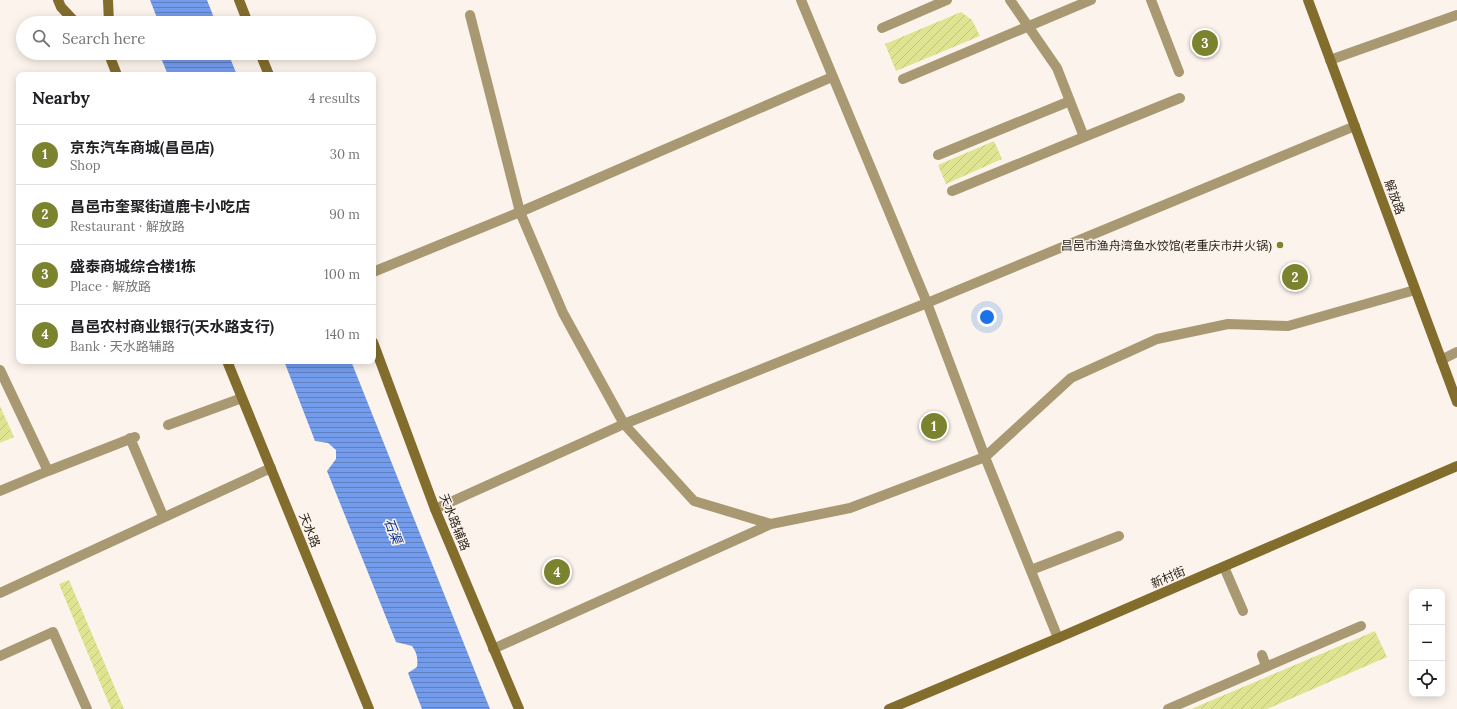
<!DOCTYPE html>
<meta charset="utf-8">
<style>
body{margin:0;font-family:Lora,"Noto Sans SC",serif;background:#f2f2f2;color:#202124}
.controls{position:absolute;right:12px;bottom:12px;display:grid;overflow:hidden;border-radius:8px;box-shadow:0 2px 10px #0003}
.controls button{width:36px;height:36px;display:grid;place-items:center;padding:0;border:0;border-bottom:1px solid #e0e0e0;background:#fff;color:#202124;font:20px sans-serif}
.you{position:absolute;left:987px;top:317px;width:14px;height:14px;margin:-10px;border:3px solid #fff;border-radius:50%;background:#1a73e8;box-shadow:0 0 0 6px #1a73e833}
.badge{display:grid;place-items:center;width:26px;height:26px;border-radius:50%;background:#7b832e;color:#fff;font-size:13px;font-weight:700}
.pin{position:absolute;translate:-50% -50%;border:2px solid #fff;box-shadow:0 1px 4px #0006}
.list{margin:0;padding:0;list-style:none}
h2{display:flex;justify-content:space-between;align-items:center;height:52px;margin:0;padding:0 16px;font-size:17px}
h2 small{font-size:13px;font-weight:400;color:#757577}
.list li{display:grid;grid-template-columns:26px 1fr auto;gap:12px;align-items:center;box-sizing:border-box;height:60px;padding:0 16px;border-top:1px solid #e0e0e0}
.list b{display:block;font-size:15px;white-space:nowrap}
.list p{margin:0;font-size:13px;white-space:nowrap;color:#757577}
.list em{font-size:13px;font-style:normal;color:#757577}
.icon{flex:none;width:22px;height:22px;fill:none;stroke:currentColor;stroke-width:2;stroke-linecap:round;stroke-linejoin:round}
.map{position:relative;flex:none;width:1457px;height:709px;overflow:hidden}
.search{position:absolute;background:#fff;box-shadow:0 2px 10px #0003;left:16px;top:16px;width:360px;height:44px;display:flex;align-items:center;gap:10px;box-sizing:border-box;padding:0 14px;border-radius:22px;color:#757577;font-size:15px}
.panel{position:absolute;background:#fff;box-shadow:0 2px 10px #0003;left:16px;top:72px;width:360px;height:292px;border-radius:8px}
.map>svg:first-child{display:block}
</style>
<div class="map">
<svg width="1457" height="709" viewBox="0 0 1457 709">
<defs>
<pattern id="garden-furrows" width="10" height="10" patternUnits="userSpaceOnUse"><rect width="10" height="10" fill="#dfe493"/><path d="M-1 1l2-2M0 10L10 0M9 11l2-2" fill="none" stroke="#bfc37e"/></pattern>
<pattern id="water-rules" width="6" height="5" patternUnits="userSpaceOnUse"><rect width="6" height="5" fill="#749ced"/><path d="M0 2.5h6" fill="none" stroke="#5f7fbf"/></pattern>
</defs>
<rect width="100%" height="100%" fill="#fcf4ec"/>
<!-- garden -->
<path fill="url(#garden-furrows)" d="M 961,12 L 972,20 L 980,36 L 896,71 L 885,44 Z
M 994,141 L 1002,159 L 946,184 L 938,165 Z
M 0,406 L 14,437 L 0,443 Z
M 69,580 L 124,709 L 111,709 L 59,584 Z
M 1375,631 L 1387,657 L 1267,709 L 1191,709 Z"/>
<!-- water -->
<path fill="url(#water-rules)" d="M 150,0 L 207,0 L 216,23 L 159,23 Z
M 159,53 L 228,53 L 237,75 L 168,75 Z
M 284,361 L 351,361 L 490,709 L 422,709 L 408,673 L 417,667 C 418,658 417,653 412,646 L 396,642 L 327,471 L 336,459 L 336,450 L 328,443 L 315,441 Z"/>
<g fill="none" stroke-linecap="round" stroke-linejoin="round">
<!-- lane -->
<path stroke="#a89972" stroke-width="10" d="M 1151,0 L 1179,72
M 470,15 L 520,212 L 563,313 L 624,424 L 694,501 L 771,524 L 850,508 L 985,457 L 1071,378 L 1157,339 L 1228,324 L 1288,326 L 1415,290
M 882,28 L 947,0
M 1330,60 L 1457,15
M 903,79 L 1091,0
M 1084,137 L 1180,98
M 938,155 L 1070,101
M 952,191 L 1084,137 L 1057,68 L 1010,0
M 373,272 L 520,212 L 832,77
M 1441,360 L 1457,352
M 0,370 L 48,471
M 168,425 L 242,398
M 130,438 L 163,516
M 0,491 L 48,471 L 135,437
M 435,509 L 624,424 L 927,303
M 1224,567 L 1243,611
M 1031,570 L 1119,536
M 493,649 L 771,524
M 1262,655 L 1266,666
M 0,656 L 53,632 L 87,709
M 1168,709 L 1361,626"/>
<!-- street -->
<path stroke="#a89972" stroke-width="10" d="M 801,0 L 927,303 L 985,457 L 1058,638
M 927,303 L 1355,126
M 0,593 L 271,468"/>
<!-- secondary -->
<path stroke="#836d2d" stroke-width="10" d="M 58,0 L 61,7 L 76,23
M 108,0 L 109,23
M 239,0 L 248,23
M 1308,0 L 1457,402
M 110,53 L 110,57 L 117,75
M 260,53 L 269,75
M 373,342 L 435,509 L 519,709
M 227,361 L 369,709
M 889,709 L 1058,638 L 1457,466"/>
</g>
<!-- markers -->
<circle fill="#7b832e" stroke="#fcf4ec" stroke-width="1.5" cx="1280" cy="245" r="4"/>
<g text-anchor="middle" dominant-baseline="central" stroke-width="3" stroke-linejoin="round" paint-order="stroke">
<!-- street labels -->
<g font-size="12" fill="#251e17" stroke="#fcf4ec">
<text transform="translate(1395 197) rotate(70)">解放路</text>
<text transform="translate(455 522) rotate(68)">天水路辅路</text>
<text transform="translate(310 530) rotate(68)">天水路</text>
<text transform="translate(1168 577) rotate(-23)">新村街</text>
</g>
<!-- poi labels -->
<g font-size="12" fill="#251e17" stroke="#fcf4ec" text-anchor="end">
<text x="1272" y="245">昌邑市渔舟湾鱼水饺馆(老重庆市井火锅)</text>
</g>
<!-- water labels -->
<g font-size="13" font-style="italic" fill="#082e8a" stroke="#fcf4ec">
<text transform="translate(393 531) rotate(68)">石渠</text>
</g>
</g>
</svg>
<div class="controls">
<button>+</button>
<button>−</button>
<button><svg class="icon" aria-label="locate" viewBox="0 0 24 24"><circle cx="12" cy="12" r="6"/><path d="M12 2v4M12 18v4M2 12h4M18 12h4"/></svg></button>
</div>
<div class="you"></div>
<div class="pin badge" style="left:934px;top:426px">1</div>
<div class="pin badge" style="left:1295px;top:277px">2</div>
<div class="pin badge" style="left:1205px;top:43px">3</div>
<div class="pin badge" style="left:557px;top:572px">4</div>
<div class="search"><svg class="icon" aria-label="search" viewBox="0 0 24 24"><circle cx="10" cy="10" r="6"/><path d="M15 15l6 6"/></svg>Search here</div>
<section class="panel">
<h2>Nearby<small>4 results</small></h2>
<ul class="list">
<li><span class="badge">1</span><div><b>京东汽车商城(昌邑店)</b><p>Shop</p></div><em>30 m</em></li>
<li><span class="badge">2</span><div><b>昌邑市奎聚街道鹿卡小吃店</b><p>Restaurant · 解放路</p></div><em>90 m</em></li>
<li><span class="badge">3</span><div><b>盛泰商城综合楼1栋</b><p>Place · 解放路</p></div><em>100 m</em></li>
<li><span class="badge">4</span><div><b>昌邑农村商业银行(天水路支行)</b><p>Bank · 天水路辅路</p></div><em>140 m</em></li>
</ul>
</section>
</div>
